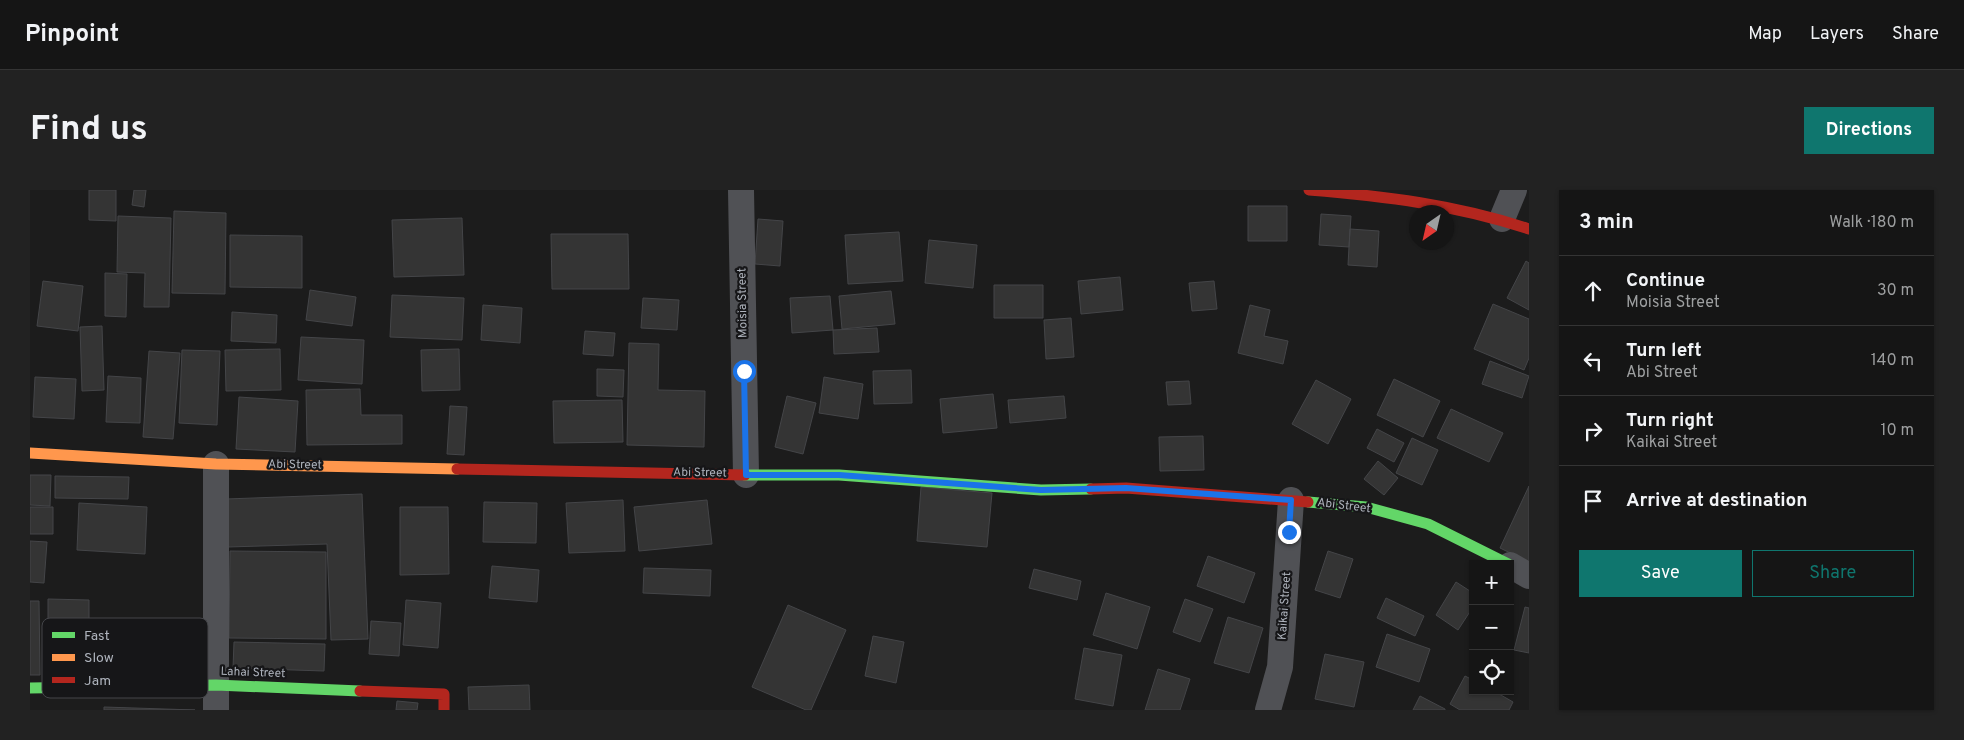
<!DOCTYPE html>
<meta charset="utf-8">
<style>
body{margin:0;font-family:Overpass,sans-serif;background:#222;color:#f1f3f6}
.controls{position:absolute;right:15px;bottom:15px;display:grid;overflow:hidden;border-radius:0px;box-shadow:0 1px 4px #0004}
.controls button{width:45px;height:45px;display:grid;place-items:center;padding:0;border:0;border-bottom:1px solid #343434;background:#151515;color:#f1f3f6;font:25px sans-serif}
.compass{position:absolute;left:1379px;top:15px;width:45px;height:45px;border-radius:50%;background:#151515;box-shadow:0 1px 4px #0004;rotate:214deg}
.stop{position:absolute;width:15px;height:15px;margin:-11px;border:4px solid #1a73e8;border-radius:50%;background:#fff}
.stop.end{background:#1a73e8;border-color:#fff;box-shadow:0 1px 5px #0008}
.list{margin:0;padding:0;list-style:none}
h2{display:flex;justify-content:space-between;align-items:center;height:65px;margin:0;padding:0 20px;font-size:21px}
h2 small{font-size:16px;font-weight:400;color:#9d9fa0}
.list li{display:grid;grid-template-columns:32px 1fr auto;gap:15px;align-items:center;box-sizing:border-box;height:70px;padding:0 20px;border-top:1px solid #343434}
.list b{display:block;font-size:19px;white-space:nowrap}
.list p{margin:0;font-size:16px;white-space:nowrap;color:#9d9fa0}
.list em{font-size:16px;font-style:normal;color:#9d9fa0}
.actions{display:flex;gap:10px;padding:15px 20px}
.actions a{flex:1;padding:11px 0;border:1px solid #0f766e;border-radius:0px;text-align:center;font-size:18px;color:#0f766e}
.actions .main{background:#0f766e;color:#fff}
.icon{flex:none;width:28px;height:28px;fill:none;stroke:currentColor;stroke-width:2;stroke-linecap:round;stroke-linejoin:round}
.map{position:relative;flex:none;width:1499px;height:520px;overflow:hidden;border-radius:0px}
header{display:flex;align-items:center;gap:30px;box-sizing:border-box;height:70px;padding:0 25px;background:#151515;border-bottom:1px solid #343434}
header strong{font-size:24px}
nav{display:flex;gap:28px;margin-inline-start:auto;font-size:18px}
.intro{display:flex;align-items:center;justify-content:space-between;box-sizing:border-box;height:120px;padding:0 30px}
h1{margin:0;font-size:35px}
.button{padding:12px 22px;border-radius:0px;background:#0f766e;color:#fff;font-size:18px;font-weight:700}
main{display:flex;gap:30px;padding:0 30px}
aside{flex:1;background:#151515;border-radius:0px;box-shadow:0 1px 4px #0004}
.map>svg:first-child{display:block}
</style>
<header>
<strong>Pinpoint</strong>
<nav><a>Map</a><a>Layers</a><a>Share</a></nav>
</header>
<div class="intro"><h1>Find us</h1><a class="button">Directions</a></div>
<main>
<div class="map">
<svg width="1499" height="520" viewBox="0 0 1499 520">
<rect width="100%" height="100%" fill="#1c1c1c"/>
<!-- building -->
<path fill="#343434" stroke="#444548" d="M 59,0 L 86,0 L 86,31 L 59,30 Z
M 104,0 L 116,0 L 114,17 L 102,15 Z
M 1218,16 L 1257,16 L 1257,51 L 1218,51 Z
M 144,21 L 196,23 L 195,104 L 142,103 Z
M 1291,24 L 1321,26 L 1319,57 L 1289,55 Z
M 88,26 L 141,28 L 139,117 L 114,117 L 115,83 L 87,82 Z
M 432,28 L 434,85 L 364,87 L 362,30 Z
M 728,29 L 753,31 L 750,76 L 725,74 Z
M 1320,39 L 1349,41 L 1347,77 L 1318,75 Z
M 869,42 L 873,91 L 818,94 L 815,45 Z
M 521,44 L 598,44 L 599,99 L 522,99 Z
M 200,45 L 272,46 L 272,98 L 200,97 Z
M 899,50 L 947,55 L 943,98 L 895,93 Z
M 1496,71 L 1499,73 L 1499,120 L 1477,108 Z
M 75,83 L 97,84 L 96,127 L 75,126 Z
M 1090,87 L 1093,120 L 1051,124 L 1048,91 Z
M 13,91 L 53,96 L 48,141 L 7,136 Z
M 1184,91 L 1187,119 L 1162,121 L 1159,93 Z
M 964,95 L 1013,95 L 1013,128 L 964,128 Z
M 280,100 L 326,107 L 322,136 L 276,130 Z
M 861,101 L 865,134 L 812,139 L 809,106 Z
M 362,105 L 434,108 L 432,150 L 360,147 Z
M 800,106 L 803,140 L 762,143 L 760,108 Z
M 613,108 L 649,110 L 647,140 L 611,138 Z
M 1463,114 L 1499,129 L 1499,168 L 1494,180 L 1444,159 Z
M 453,115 L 492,118 L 490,153 L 451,150 Z
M 1220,115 L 1240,120 L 1234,146 L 1258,151 L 1253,174 L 1208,163 Z
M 202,122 L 247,125 L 246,153 L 201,151 Z
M 1041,128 L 1044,167 L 1016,169 L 1014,130 Z
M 72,136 L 74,200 L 52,201 L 50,137 Z
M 847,138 L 849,162 L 804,164 L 803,140 Z
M 555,141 L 585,143 L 583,166 L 553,164 Z
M 271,147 L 334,150 L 332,194 L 268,190 Z
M 599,153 L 629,154 L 628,200 L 675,201 L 674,257 L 597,255 Z
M 250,159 L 251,200 L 196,201 L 195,160 Z
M 429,159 L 430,200 L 392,201 L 391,160 Z
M 152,160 L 190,161 L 187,235 L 149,233 Z
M 119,161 L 150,163 L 143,249 L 113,247 Z
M 1460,171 L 1499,186 L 1492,208 L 1452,194 Z
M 567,179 L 594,180 L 593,207 L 567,206 Z
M 881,180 L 882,213 L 844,214 L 843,181 Z
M 78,186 L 111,188 L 110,233 L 76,232 Z
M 5,187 L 46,189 L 44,229 L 3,227 Z
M 794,187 L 833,194 L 828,229 L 789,223 Z
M 1364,189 L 1410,211 L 1393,247 L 1347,225 Z
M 1286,190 L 1321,209 L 1298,254 L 1262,234 Z
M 1159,191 L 1161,214 L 1138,215 L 1136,192 Z
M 330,199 L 331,225 L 372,225 L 372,254 L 277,255 L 276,200 Z
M 963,204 L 967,238 L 913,243 L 910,209 Z
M 757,206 L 786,213 L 773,264 L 745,257 Z
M 1034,206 L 1036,228 L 980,233 L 978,210 Z
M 209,207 L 268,211 L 265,262 L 206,259 Z
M 592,210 L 593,252 L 524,253 L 523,211 Z
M 420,216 L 437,217 L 434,265 L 417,264 Z
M 1421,219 L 1473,243 L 1459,272 L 1407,248 Z
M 1347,239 L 1374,253 L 1364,272 L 1337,258 Z
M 1173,246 L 1174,280 L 1130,281 L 1129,247 Z
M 1382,248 L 1408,260 L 1392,295 L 1366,283 Z
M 1348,271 L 1368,288 L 1354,305 L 1334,289 Z
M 0,285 L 21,285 L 20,316 L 0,315 Z
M 25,286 L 99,287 L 98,309 L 25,308 Z
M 1499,296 L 1499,372 L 1470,358 Z
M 891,297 L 962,303 L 957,357 L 887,351 Z
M 332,304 L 338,449 L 301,450 L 297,354 L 198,357 L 196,309 Z
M 593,310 L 595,361 L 539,363 L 536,313 Z
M 677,310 L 682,354 L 609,361 L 604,317 Z
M 454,312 L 507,313 L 506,353 L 453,352 Z
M 49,313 L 117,317 L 115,364 L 47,360 Z
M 0,317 L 23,317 L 23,344 L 0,344 Z
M 370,317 L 418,317 L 419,384 L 370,385 Z
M 0,351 L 17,352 L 14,393 L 0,392 Z
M 200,361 L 296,362 L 296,449 L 199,448 Z
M 1298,361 L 1323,369 L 1310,408 L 1285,400 Z
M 1178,366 L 1225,383 L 1214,413 L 1167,396 Z
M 462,376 L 509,380 L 507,412 L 459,408 Z
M 614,378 L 681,380 L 680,406 L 613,403 Z
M 1004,379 L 1051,391 L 1047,410 L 999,398 Z
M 1426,392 L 1443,403 L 1443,417 L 1428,440 L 1406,425 Z
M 1076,403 L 1120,417 L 1107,459 L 1063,445 Z
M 1356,408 L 1394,426 L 1385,446 L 1347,428 Z
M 18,409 L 59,410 L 59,473 L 18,473 Z
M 1155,409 L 1183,419 L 1170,452 L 1143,442 Z
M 376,410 L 411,413 L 408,458 L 373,455 Z
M 0,411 L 9,411 L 10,485 L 0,485 Z
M 758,415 L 816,440 L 781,520 L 776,520 L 722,497 Z
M 1495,417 L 1499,418 L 1499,463 L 1484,460 Z
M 1198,427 L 1233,438 L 1219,483 L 1184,473 Z
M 341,431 L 371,433 L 369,466 L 339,464 Z
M 1357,444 L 1400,459 L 1389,492 L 1346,477 Z
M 843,446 L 874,452 L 866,493 L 835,486 Z
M 204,452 L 295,454 L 294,481 L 203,478 Z
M 1054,458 L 1092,465 L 1083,516 L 1045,509 Z
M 1295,464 L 1334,472 L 1324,517 L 1285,509 Z
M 1128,479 L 1160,489 L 1150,520 L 1115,520 Z
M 1435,486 L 1443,490 L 1443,501 L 1464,501 L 1483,512 L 1479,520 L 1430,520 L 1420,514 Z
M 499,495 L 500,520 L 439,520 L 438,497 Z
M 1390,506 L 1415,519 L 1415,520 L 1383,520 Z
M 367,511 L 388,513 L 387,520 L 366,520 Z
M 74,517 L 165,520 L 74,520 Z"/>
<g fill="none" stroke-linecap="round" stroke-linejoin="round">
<!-- street -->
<path stroke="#505155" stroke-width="26" d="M 711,0 L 716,285
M 1472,29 L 1484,0
M 1480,375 L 1499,386
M 186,520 L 186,274
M 1238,520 L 1250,477 L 1261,310"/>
<!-- fast -->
<path stroke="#63d668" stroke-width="11" d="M 715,285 L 809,285 L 1011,300 L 1061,299
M 1278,312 L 1336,317 L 1398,334 L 1478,374
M 0,498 L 186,495 L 330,501"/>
<!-- slow -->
<path stroke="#ff974d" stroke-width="11" d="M 0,263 L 186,274 L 427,279"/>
<!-- jam -->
<path stroke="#b3261e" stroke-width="11" d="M 1279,0 C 1354,6 1427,15 1499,39
M 427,279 L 715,285
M 1061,299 L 1096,298 L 1278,312
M 330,501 L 414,504 L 414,520"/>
</g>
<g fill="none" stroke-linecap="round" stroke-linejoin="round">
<!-- route -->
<path stroke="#1a73e8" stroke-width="6" d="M 714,181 L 716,285 L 809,285 L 1011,300 L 1096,298 L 1261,310 L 1259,342"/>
</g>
<g text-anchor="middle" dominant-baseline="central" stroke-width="4.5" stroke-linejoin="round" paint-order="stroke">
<!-- street labels -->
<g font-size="12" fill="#aeb3bc" stroke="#161618">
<text transform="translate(713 113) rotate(-91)">Moisia Street</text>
<text transform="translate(265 275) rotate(1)">Abi Street</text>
<text transform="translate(670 283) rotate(1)">Abi Street</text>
<text transform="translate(1314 316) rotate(7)">Abi Street</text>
<text transform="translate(1255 416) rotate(-86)">Kaikai Street</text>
<text transform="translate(223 483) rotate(2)">Lahai Street</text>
</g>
</g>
<!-- legend -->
<rect x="12" y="428" width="166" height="80" rx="8" fill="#161618" stroke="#444549" stroke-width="1"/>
<rect x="22" y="442" width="23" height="6" fill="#63d668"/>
<rect x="22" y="464" width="23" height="7" fill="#ff974d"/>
<rect x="22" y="487" width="23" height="6" fill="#b3261e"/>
<g font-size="14" fill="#aeb3bc">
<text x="54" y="450">Fast</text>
<text x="54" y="472">Slow</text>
<text x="54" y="495">Jam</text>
</g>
</svg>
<div class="controls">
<button>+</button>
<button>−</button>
<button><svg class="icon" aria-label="locate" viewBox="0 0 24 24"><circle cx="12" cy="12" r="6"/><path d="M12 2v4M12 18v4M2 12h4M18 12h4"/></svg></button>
</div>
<svg class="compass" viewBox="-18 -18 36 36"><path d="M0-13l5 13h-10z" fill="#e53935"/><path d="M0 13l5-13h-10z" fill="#9d9fa0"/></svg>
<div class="stop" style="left:714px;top:181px"></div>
<div class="stop end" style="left:1259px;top:342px"></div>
</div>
<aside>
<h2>3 min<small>Walk · 180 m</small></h2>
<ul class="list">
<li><svg class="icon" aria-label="ahead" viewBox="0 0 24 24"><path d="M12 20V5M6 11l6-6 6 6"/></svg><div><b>Continue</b><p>Moisia Street</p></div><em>30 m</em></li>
<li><svg class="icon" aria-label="left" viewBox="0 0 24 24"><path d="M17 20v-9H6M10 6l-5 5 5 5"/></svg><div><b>Turn left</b><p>Abi Street</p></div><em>140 m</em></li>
<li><svg class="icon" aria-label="right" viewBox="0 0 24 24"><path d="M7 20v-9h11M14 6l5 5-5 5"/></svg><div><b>Turn right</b><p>Kaikai Street</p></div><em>10 m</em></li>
<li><svg class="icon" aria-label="arrive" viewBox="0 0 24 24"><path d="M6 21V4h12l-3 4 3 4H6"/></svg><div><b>Arrive at destination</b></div></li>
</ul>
<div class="actions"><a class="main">Save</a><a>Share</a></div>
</aside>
</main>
